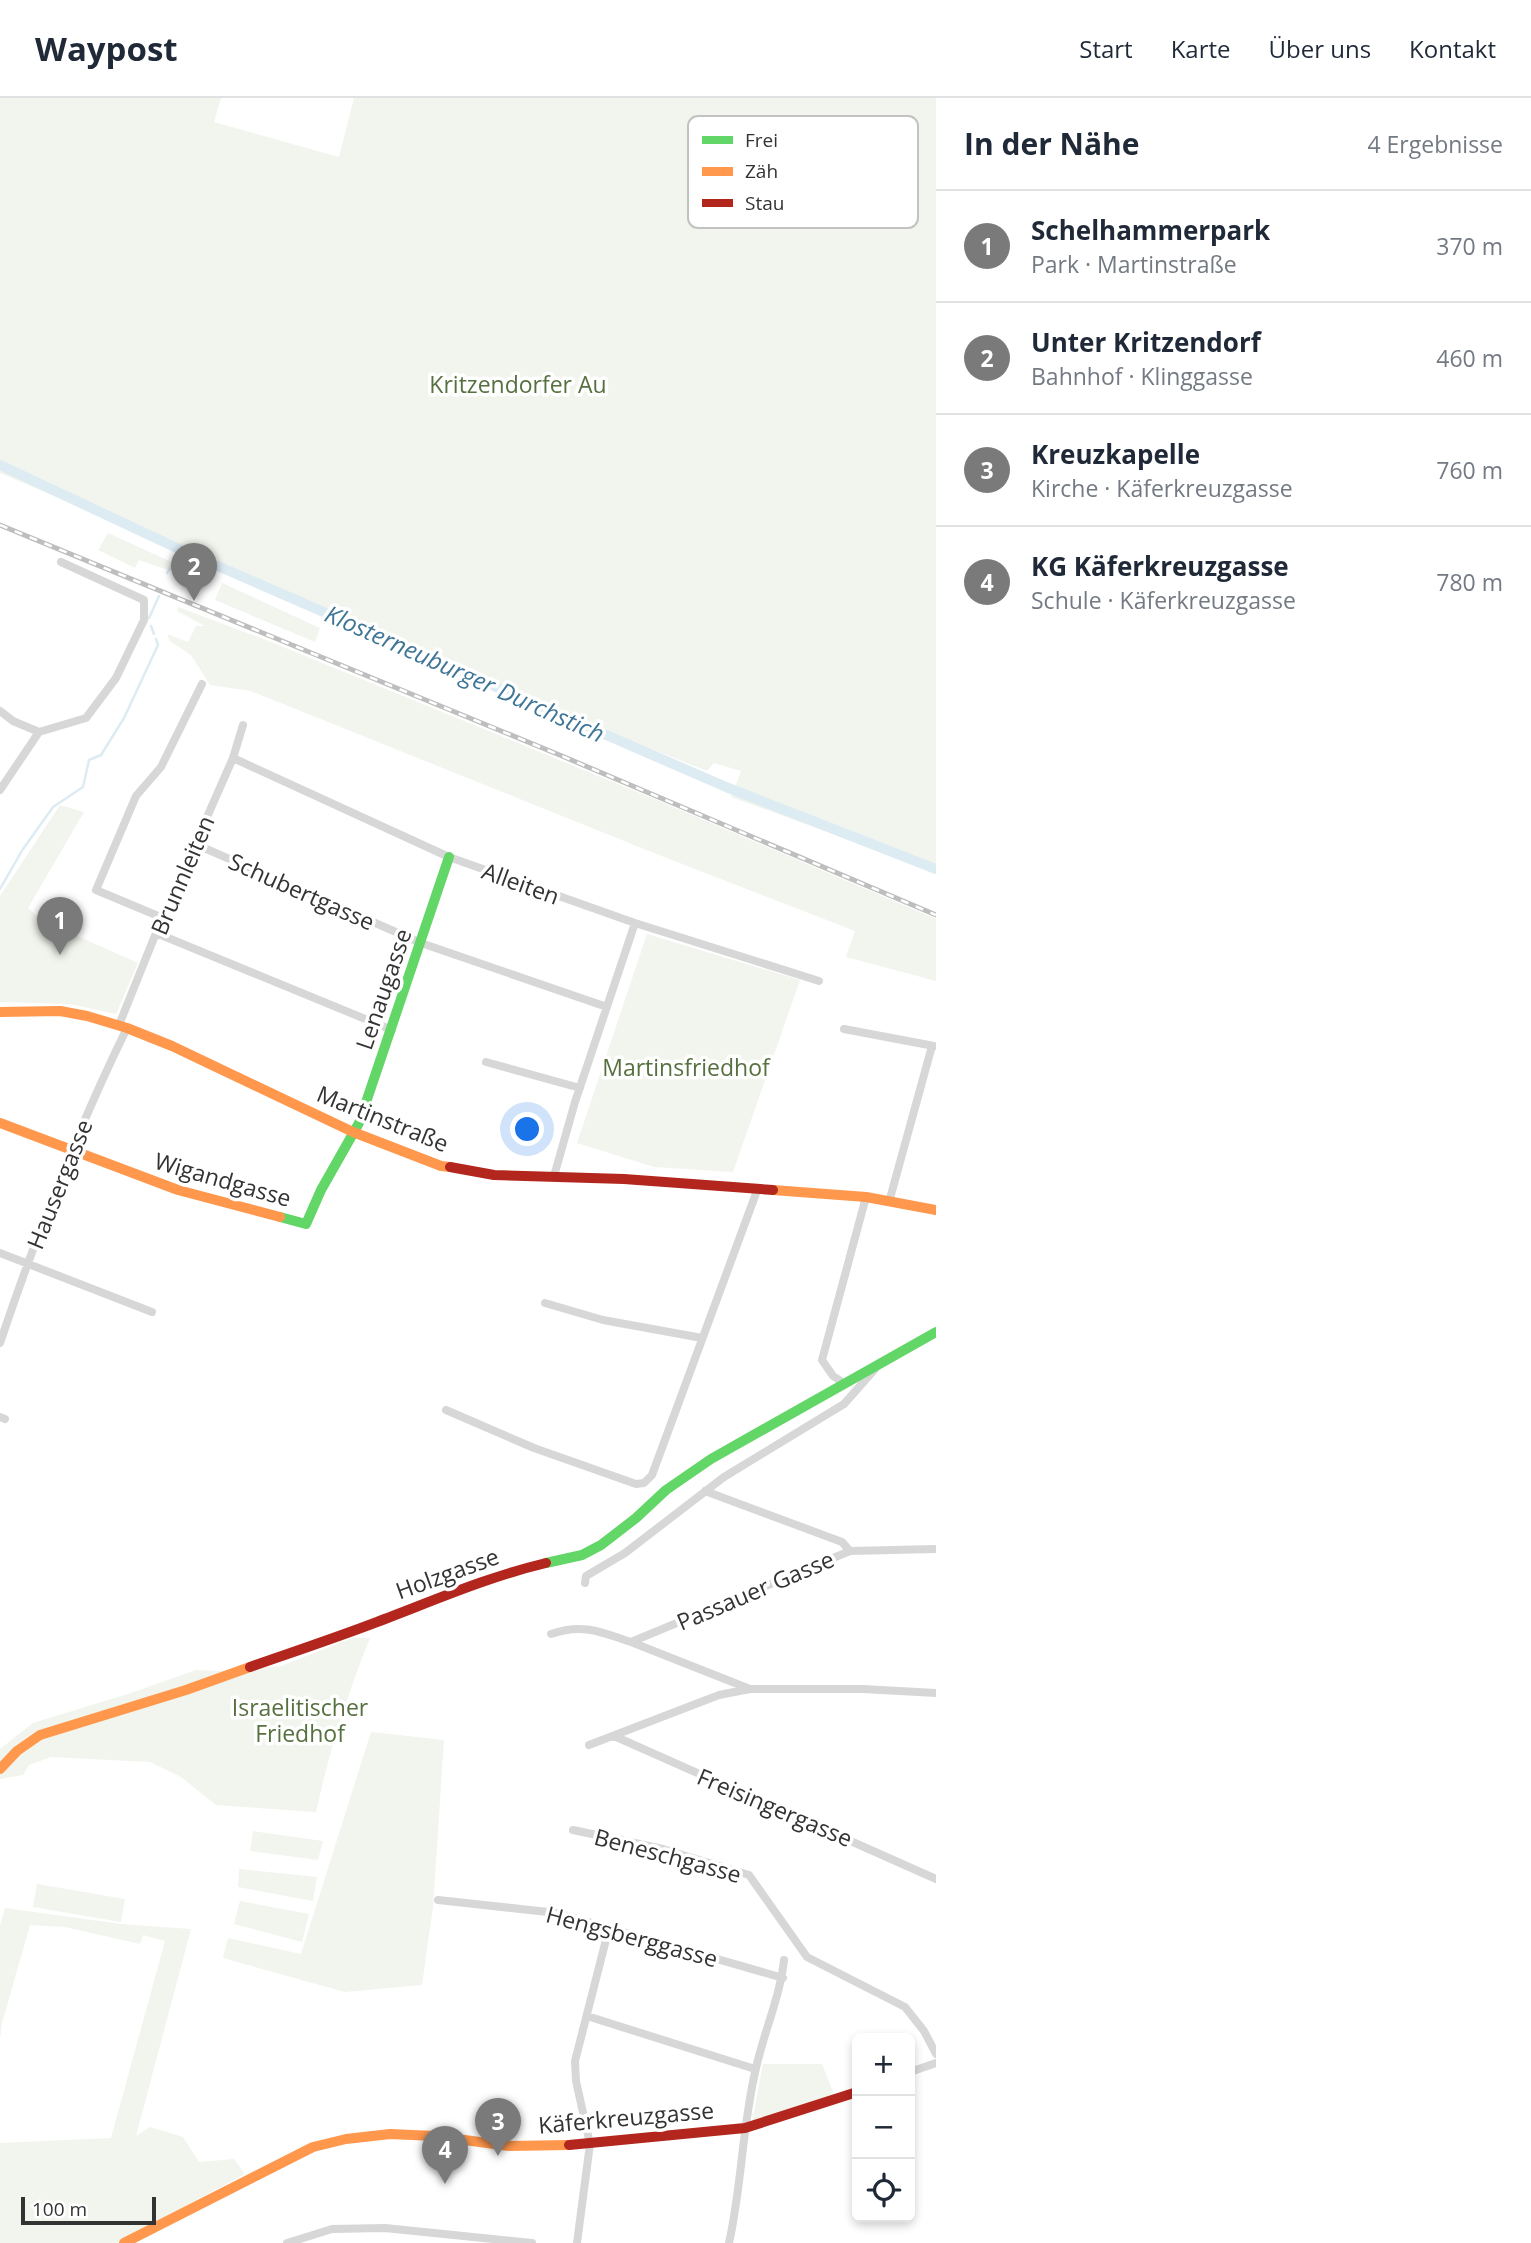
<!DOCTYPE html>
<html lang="de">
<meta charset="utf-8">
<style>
body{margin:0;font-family:"Open Sans",sans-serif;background:#f6f6f7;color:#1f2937}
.controls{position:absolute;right:21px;bottom:21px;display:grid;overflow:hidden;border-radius:10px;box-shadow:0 4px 10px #0003}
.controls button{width:63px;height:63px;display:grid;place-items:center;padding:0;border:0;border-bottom:2px solid #e0e1e3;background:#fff;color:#1f2937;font:35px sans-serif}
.scale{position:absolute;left:21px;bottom:18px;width:135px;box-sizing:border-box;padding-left:7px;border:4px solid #333;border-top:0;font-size:19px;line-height:24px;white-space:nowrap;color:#333;-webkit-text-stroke:5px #fff;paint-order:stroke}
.you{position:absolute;left:528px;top:1032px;width:24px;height:24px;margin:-18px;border:5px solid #fff;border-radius:50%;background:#1a73e8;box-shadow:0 0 0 10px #1a73e833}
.badge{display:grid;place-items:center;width:46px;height:46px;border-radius:50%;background:#7a7a7a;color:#fff;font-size:23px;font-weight:700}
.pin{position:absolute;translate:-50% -58px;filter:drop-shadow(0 2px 4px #0008)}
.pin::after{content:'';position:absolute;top:37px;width:24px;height:21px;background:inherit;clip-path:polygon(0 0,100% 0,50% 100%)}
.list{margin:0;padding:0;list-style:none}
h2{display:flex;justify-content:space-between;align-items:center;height:91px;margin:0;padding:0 28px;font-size:30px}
h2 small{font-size:23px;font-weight:400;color:#747a83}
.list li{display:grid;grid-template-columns:46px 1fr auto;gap:21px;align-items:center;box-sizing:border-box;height:112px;padding:0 28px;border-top:2px solid #e0e1e3}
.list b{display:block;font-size:26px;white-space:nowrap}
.list p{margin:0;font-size:23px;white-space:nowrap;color:#747a83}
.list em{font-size:23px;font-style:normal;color:#747a83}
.icon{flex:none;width:38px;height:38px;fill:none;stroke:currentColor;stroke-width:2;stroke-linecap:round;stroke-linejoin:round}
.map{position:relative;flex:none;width:936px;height:2145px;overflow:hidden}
header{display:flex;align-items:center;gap:42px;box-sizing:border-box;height:98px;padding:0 35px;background:#fff;border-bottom:2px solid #e0e1e3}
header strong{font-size:33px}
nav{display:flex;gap:38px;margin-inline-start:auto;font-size:24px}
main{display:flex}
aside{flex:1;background:#fff}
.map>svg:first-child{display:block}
</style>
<header>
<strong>Waypost</strong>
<nav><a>Start</a><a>Karte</a><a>Über uns</a><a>Kontakt</a></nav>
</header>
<main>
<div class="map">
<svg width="936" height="2145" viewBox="0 0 936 2145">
<rect width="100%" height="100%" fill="#fff"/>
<!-- green -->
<path fill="#f1f5ed" d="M 0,0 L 221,0 L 214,24 L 339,59 L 354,0 L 936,0 L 936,773 L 731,699 L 741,673 L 714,665 L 707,673 L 584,624 L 0,375 Z
M 0,412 L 98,452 L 108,435 L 189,472 L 177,475 L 139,462 L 135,470 L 98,452 Z
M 222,485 L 320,530 L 315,544 L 215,502 Z
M 178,509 L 271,544 L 652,700 L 936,821 L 936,883 L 846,859 L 855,833 L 659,757 L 251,593 L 210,587 L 191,557 L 170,543 L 167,536 L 188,544 L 196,528 L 205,528 L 177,513 Z
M 60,707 L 84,714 L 28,810 L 41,822 L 138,865 L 116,916 L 69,906 L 0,904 L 0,798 Z
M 647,836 L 800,882 L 733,1074 L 654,1069 L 577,1045 Z
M 352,1540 L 370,1540 C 347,1597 329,1654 316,1714 L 216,1707 L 181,1679 L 150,1664 L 51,1659 L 29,1667 L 23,1677 L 0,1681 L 0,1651 L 33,1625 L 131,1595 L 196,1572 L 221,1573 L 281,1568 Z
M 371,1634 L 444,1642 L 433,1809 L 422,1887 L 345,1894 L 223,1860 L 228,1840 L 301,1856 Z
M 253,1733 L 323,1743 L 318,1762 L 250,1753 Z
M 239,1771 L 317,1779 L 313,1803 L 238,1789 Z
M 37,1786 L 125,1801 L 121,1824 L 33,1809 Z
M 240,1803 L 309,1816 L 302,1844 L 234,1826 Z
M 5,1810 L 121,1826 L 191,1831 L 136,2038 L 150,2029 L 183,2039 L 199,2064 L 234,2061 L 245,2076 L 116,2145 L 0,2145 L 0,2045 L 111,2040 L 165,1843 L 143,1837 L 140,1846 L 65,1829 L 30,1827 L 2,1925 L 0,1941 L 0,1828 Z
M 763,1966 L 822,1966 L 834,1996 L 752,2025 Z"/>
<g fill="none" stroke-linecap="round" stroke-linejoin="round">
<!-- stream -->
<path stroke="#ddebf3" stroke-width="2.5" d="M 167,475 L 181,452
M 149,520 L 159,498
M 151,528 L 154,536
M 0,791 L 23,751 L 53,709 L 83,689 L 89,662 L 101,657 L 124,620 L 158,547 L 156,541"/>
<!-- canal -->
<path stroke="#ddebf3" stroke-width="10" d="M 0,367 L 181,452 L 726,689 L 936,771"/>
<!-- street -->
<path stroke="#d7d7d7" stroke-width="8" d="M 0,613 L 13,623 L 39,634
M 233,660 L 449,759 L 635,825 L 819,883
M 0,692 L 39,634 L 86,620 L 116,580 L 144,522 L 144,502 L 61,464
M 195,746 L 421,845 L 607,909
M 163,820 L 96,792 L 136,698 L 161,669 L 202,586
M 156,835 L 392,932
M 119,927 L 156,835 L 233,660 L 243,627
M 844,931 L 934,948
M 486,964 L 580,990
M 554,1078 L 575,1004 L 635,825
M 889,1104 L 932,948
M 0,1155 L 152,1214
M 545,1205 L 603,1222 L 702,1240
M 0,1245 C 36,1138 77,1032 127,930
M 844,1285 L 833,1278 L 822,1262 L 866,1099
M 446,1312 L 534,1350 L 636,1386 L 644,1385 L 652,1377 L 758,1090
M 0,1319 L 5,1321
M 850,1453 L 936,1451
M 585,1485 L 586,1478 L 625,1455 L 724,1379 L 844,1306 L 875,1271
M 551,1536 C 583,1525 601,1534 631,1544 L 850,1453 L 842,1444 L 705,1393
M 750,1591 L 863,1591 L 936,1595
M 614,1638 L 936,1781
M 589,1647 L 719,1597 L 750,1591 L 631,1544
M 573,1732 L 663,1751 L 749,1777 L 807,1859 L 905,1909 L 924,1933 L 936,1956
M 438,1802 L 557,1815 L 783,1880
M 587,1918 L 755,1971
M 910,1974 L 936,1965
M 287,2145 L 332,2131 L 385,2130 L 532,2145
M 577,2145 L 590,2046 L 576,1983 L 575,1963 L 609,1830
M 729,2145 C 742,2087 742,2028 756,1970 C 764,1934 780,1899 784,1862"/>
<!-- fast -->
<path stroke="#63d668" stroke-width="10" d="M 280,1119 L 306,1126 L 321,1092 L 359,1025 L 449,759
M 546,1465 L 582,1457 L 601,1447 L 636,1420 L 666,1392 L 711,1361 L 936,1234"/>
<!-- slow -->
<path stroke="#ff974d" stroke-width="10" d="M 0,914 L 60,913 L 87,918 L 127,930 L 172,948 L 353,1034 L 441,1068 L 450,1069
M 0,1025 L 178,1092 L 280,1119
M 773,1092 L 866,1099 L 936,1112
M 0,1671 L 17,1653 L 40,1637 L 186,1592 L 250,1569
M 124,2145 L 313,2049 L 346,2041 L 390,2036 L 435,2038 L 509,2048 L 569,2047"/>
<!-- jam -->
<path stroke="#b3261e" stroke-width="10" d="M 450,1069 L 494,1077 L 624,1081 L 773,1092
M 250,1569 C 293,1554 335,1540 377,1524 C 433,1503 487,1479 546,1465
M 569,2047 L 745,2030 L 857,1994"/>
<!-- rail casing -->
<g stroke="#bebebe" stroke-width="5">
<path id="rail" d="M 0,427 L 562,658 L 936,817"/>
</g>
<!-- rail -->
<use href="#rail" stroke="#fff" stroke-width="2.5" stroke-dasharray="8" stroke-linecap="butt"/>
</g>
<g text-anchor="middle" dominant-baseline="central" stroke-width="7" stroke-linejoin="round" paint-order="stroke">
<!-- park labels -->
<g font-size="23" fill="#56703f" stroke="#fff">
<text x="518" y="286">Kritzendorfer Au</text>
<text x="686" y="969">Martinsfriedhof</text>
<text x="300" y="1609">Israelitischer<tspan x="300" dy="26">Friedhof</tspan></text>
</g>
<!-- street labels -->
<g font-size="23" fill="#333" stroke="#fff">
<text transform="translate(182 777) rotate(-67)">Brunnleiten</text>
<text transform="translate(521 785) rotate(20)">Alleiten</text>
<text transform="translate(302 793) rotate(24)">Schubertgasse</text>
<text transform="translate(383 891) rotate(-71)">Lenaugasse</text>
<text transform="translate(383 1020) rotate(22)">Martinstraße</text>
<text transform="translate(223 1081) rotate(16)">Wigandgasse</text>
<text transform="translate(59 1086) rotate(-68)">Hausergasse</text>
<text transform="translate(447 1475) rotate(-20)">Holzgasse</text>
<text transform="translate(755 1492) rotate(-23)">Passauer Gasse</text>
<text transform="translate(775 1709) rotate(23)">Freisingergasse</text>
<text transform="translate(668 1757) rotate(15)">Beneschgasse</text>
<text transform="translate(632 1838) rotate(15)">Hengsberggasse</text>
<text transform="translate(626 2019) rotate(-5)">Käferkreuzgasse</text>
</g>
<!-- water labels -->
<g font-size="24" font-style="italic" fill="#3f7597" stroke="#fff">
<text transform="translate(465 575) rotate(24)">Klosterneuburger Durchstich</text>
</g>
</g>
<!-- legend -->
<rect x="688" y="18" width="230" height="112" rx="10" fill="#fff" stroke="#c2c2c2" stroke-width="2"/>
<rect x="702" y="38" width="31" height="8" fill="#63d668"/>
<rect x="702" y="69" width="31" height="9" fill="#ff974d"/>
<rect x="702" y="101" width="31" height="8" fill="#b3261e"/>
<g font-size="19" fill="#333">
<text x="745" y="49">Frei</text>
<text x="745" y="80">Zäh</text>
<text x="745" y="112">Stau</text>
</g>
</svg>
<div class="controls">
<button>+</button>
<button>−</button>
<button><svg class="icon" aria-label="locate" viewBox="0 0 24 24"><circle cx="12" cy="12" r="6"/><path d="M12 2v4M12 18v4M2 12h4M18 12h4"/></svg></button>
</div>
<div class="scale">100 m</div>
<div class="you"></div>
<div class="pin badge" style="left:60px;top:857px">1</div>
<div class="pin badge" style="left:194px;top:503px">2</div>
<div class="pin badge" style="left:498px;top:2058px">3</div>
<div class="pin badge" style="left:445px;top:2086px">4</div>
</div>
<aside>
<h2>In der Nähe<small>4 Ergebnisse</small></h2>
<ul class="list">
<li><span class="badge">1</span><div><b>Schelhammerpark</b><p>Park · Martinstraße</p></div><em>370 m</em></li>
<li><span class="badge">2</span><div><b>Unter Kritzendorf</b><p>Bahnhof · Klinggasse</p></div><em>460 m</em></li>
<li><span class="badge">3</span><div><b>Kreuzkapelle</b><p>Kirche · Käferkreuzgasse</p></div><em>760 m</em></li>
<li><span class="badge">4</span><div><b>KG Käferkreuzgasse</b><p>Schule · Käferkreuzgasse</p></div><em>780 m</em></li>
</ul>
</aside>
</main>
